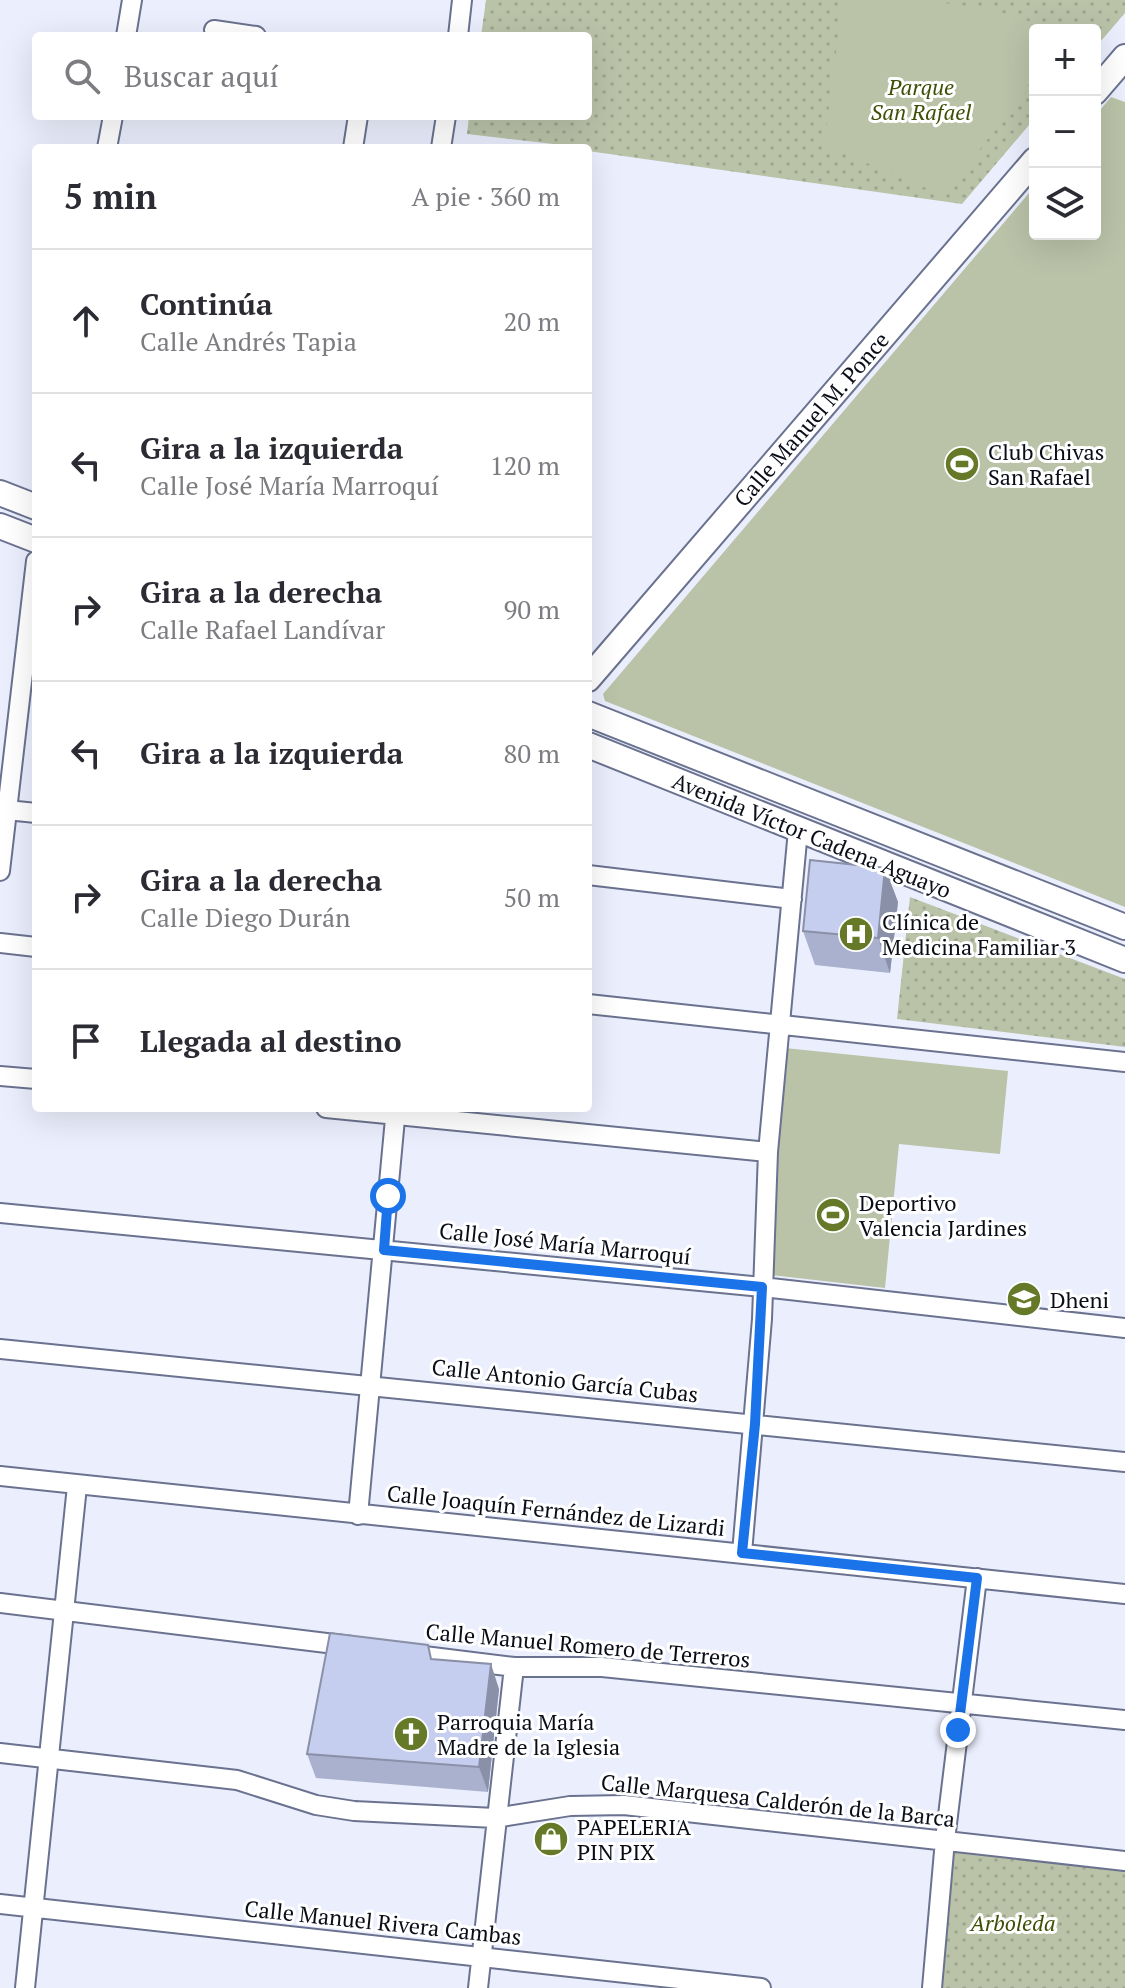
<!DOCTYPE html>
<html lang="es">
<meta charset="utf-8">
<style>
body{margin:0;font-family:"PT Serif",serif;background:#f7f7f7;color:#2b2b33}
.controls{position:absolute;right:24px;top:24px;display:grid;overflow:hidden;border-radius:8px;box-shadow:0 8px 32px #0002}
.controls button{width:72px;height:72px;display:grid;place-items:center;padding:0;border:0;border-bottom:2px solid #e1e1e2;background:#fff;color:#2b2b33;font:40px sans-serif}
.stop{position:absolute;width:24px;height:24px;margin:-18px;border:6px solid #1a73e8;border-radius:50%;background:#fff}
.stop.end{background:#1a73e8;border-color:#fff;box-shadow:0 2px 8px #0008}
.list{margin:0;padding:0;list-style:none}
h2{display:flex;justify-content:space-between;align-items:center;height:104px;margin:0;padding:0 32px;font-size:34px}
h2 small{font-size:26px;font-weight:400;color:#7c7c81}
.list li{display:grid;grid-template-columns:52px 1fr auto;gap:24px;align-items:center;box-sizing:border-box;height:144px;padding:0 32px;border-top:2px solid #e1e1e2}
.list b{display:block;font-size:30px;white-space:nowrap}
.list p{margin:0;font-size:26px;white-space:nowrap;color:#7c7c81}
.list em{font-size:26px;font-style:normal;color:#7c7c81}
.icon{flex:none;width:44px;height:44px;fill:none;stroke:currentColor;stroke-width:2;stroke-linecap:round;stroke-linejoin:round}
.map{position:relative;flex:none;width:1125px;height:1988px;overflow:hidden}
.search{position:absolute;background:#fff;box-shadow:0 8px 32px #0002;left:32px;top:32px;width:560px;height:88px;display:flex;align-items:center;gap:20px;box-sizing:border-box;padding:0 28px;border-radius:8px;color:#7c7c81;font-size:30px}
.panel{position:absolute;background:#fff;box-shadow:0 8px 32px #0002;left:32px;top:144px;width:560px;height:968px;border-radius:8px}
.map>svg:first-child{display:block}
</style>
<div class="map">
<svg width="1125" height="1988" viewBox="0 0 1125 1988">
<defs>
<pattern id="park-dots" width="8" height="8" patternUnits="userSpaceOnUse" patternTransform="scale(2)"><rect width="8" height="8" fill="#bac3a8"/><path d="M2 2h.1M6 6h.1" fill="none" stroke="#9fa690" stroke-width="1.8" stroke-linecap="round"/></pattern>
</defs>
<rect width="100%" height="100%" fill="#ebeffd"/>
<!-- park -->
<path fill="url(#park-dots)" d="M 486,0 L 1125,0 L 1125,13 L 1095,48 L 1095,30 L 1035,30 L 1035,118 L 962,204 L 588,151 L 588,148 L 467,134 L 469,116 L 588,116 L 588,36 L 481,36 Z
M 910,897 L 1125,979 L 1125,1047 L 897,1019 Z
M 952,1848 L 1125,1869 L 1125,1988 L 940,1988 Z"/>
<!-- pitch -->
<path fill="#bac3a8" d="M 843,0 C 911,0 991,0 1048,30 L 1035,30 L 1035,76 L 945,196 L 824,145 Z
M 1111,97 L 1125,102 L 1125,907 L 605,701 L 603,694 L 1035,186 L 1035,234 L 1095,234 L 1095,116 Z
M 785,1048 L 1008,1071 L 1000,1154 L 899,1144 L 885,1288 L 771,1275 Z"/>
<g fill="none" stroke-linecap="round" stroke-linejoin="round">
<!-- minor casing -->
<g stroke="#6a728f" stroke-width="22">
<path id="minor" d="M 214,30 L 256,36
M 126,36 L 132,0
M 458,36 L 462,0
M 107,148 L 113,116
M 353,148 L 358,116
M 441,148 L 446,116
M 7,810 L 36,813
M 0,871 L 36,561
M 588,875 L 792,899
M 0,943 L 36,947
M 588,1004 L 1125,1062
M 0,1076 L 36,1079
M 326,1108 L 768,1152
M 0,1213 L 762,1287 L 1125,1328
M 0,1349 L 1125,1462
M 0,1476 L 1125,1594
M 358,1515 L 396,1108
M 742,1553 L 762,1319 L 768,1152 L 798,830
M 0,1603 L 351,1646
M 408,1654 L 514,1667 L 602,1667 L 1125,1720
M 0,1753 L 237,1780 L 316,1805 L 354,1811 L 495,1818 L 570,1806 L 624,1805 L 1125,1861
M 0,1904 L 761,1988
M 25,1988 L 77,1486
M 478,1988 L 514,1667
M 932,1988 L 945,1840 L 977,1578"/>
</g>
<!-- tertiary casing -->
<g stroke="#6a728f" stroke-width="28">
<path id="tertiary" d="M 1095,92 L 1125,57
M 0,493 L 36,507
M 0,526 L 36,540
M 588,679 L 1035,160
M 588,714 L 1125,927
M 588,745 L 1125,960"/>
</g>
<!-- minor -->
<use href="#minor" stroke="#fff" stroke-width="18"/>
<!-- tertiary -->
<use href="#tertiary" stroke="#fff" stroke-width="24"/>
</g>
<!-- wall -->
<path fill="#a9b1ce" d="M 885,868 L 898,902 L 890,973 L 815,965 L 803,931 Z
M 433,1659 L 499,1689 L 488,1792 L 316,1778 L 307,1754 Z"/>
<!-- shaded-wall -->
<path fill="#8a90a7" d="M 885,868 L 898,902 L 890,973 L 878,938 Z
M 491,1664 L 499,1689 L 488,1792 L 479,1767 Z"/>
<!-- building -->
<path fill="#c5ceef" stroke="#8a90a7" stroke-width="2" d="M 810,860 L 885,868 L 878,938 L 803,931 Z
M 330,1633 L 428,1645 L 431,1659 L 491,1664 L 479,1767 L 307,1754 Z"/>
<g fill="none" stroke-linecap="round" stroke-linejoin="round">
<!-- route -->
<path stroke="#1a73e8" stroke-width="10" d="M 388,1196 L 384,1250 L 762,1287 L 755,1424 L 742,1553 L 977,1578 L 958,1730"/>
</g>
<!-- icons -->
<defs>
<g id="stadium-disc" transform="scale(1.8)"><circle r="9.5" fill="#667929" stroke="#fff"/><path d="M0-5a6.5 5 0 1 0 0 10a6.5 5 0 1 0 0-10ZM-3.5-1.8h7v3.6h-7Z" fill="#fff"/></g>
<g id="hospital-disc" transform="scale(1.8)"><circle r="9.5" fill="#667929" stroke="#fff"/><path d="M-5-5h3v3.5h4V-5h3V5h-3V1.5h-4V5h-3Z" fill="#fff"/></g>
<g id="school-disc" transform="scale(1.8)"><circle r="9.5" fill="#667929" stroke="#fff"/><path d="M0-5L7-2L0 1L-7-2ZM-4 1L0 2.5L4 1V4Q0 6-4 4Z" fill="#fff"/></g>
<g id="church-disc" transform="scale(1.8)"><circle r="9.5" fill="#667929" stroke="#fff"/><path d="M-1.2-6h2.4v3.5h3.3v2.4h-3.3V6h-2.4V-.1h-3.3v-2.4h3.3Z" fill="#fff"/></g>
<g id="shop-disc" transform="scale(1.8)"><circle r="9.5" fill="#667929" stroke="#fff"/><path d="M-5-2.5h2.3a2.7 3.5 0 0 1 5.4 0H5L5.5 6h-11ZM-1.5-2.5h3a1.5 2.3 0 0 0-3 0Z" fill="#fff"/></g>
</defs>
<g fill-rule="evenodd">
<use href="#stadium-disc" x="962" y="464"/>
<use href="#hospital-disc" x="856" y="934"/>
<use href="#stadium-disc" x="833" y="1215"/>
<use href="#school-disc" x="1024" y="1299"/>
<use href="#church-disc" x="411" y="1734"/>
<use href="#shop-disc" x="551" y="1839"/>
</g>
<g text-anchor="middle" dominant-baseline="central" stroke-width="6" stroke-linejoin="round" paint-order="stroke">
<!-- park labels -->
<g font-size="22" font-style="italic" fill="#3f4e05" stroke="#fff">
<text x="921" y="86">Parque<tspan x="921" dy="25">San Rafael</tspan></text>
<text x="1013" y="1922">Arboleda</text>
</g>
<!-- street labels -->
<g font-size="22" fill="#0a0d17" stroke="#fff">
<text transform="translate(811 419) rotate(-49)">Calle Manuel M. Ponce</text>
<text transform="translate(812 835) rotate(22)">Avenida Víctor Cadena Aguayo</text>
<text transform="translate(565 1243) rotate(6)">Calle José María Marroquí</text>
<text transform="translate(565 1380) rotate(6)">Calle Antonio García Cubas</text>
<text transform="translate(556 1510) rotate(6)">Calle Joaquín Fernández de Lizardi</text>
<text transform="translate(588 1645) rotate(5)">Calle Manuel Romero de Terreros</text>
<text transform="translate(778 1800) rotate(6)">Calle Marquesa Calderón de la Barca</text>
<text transform="translate(383 1922) rotate(6)">Calle Manuel Rivera Cambas</text>
</g>
<!-- poi labels -->
<g font-size="22" fill="#0a0d17" stroke="#fff" text-anchor="start">
<text x="988" y="451">Club Chivas<tspan x="988" dy="25">San Rafael</tspan></text>
<text x="882" y="921">Clínica de<tspan x="882" dy="25">Medicina Familiar 3</tspan></text>
<text x="859" y="1202">Deportivo<tspan x="859" dy="25">Valencia Jardines</tspan></text>
<text x="1050" y="1299">Dheni</text>
<text x="437" y="1721">Parroquia María<tspan x="437" dy="25">Madre de la Iglesia</tspan></text>
<text x="577" y="1826">PAPELERIA<tspan x="577" dy="25">PIN PIX</tspan></text>
</g>
</g>
</svg>
<div class="controls">
<button>+</button>
<button>−</button>
<button><svg class="icon" aria-label="layers" viewBox="0 0 24 24"><path d="M12 4l9 5-9 5-9-5zM3 14l9 5 9-5"/></svg></button>
</div>
<div class="stop" style="left:388px;top:1196px"></div>
<div class="stop end" style="left:958px;top:1730px"></div>
<div class="search"><svg class="icon" aria-label="search" viewBox="0 0 24 24"><circle cx="10" cy="10" r="6"/><path d="M15 15l6 6"/></svg>Buscar aquí</div>
<section class="panel">
<h2>5 min<small>A pie · 360 m</small></h2>
<ul class="list">
<li><svg class="icon" aria-label="ahead" viewBox="0 0 24 24"><path d="M12 20V5M6 11l6-6 6 6"/></svg><div><b>Continúa</b><p>Calle Andrés Tapia</p></div><em>20 m</em></li>
<li><svg class="icon" aria-label="left" viewBox="0 0 24 24"><path d="M17 20v-9H6M10 6l-5 5 5 5"/></svg><div><b>Gira a la izquierda</b><p>Calle José María Marroquí</p></div><em>120 m</em></li>
<li><svg class="icon" aria-label="right" viewBox="0 0 24 24"><path d="M7 20v-9h11M14 6l5 5-5 5"/></svg><div><b>Gira a la derecha</b><p>Calle Rafael Landívar</p></div><em>90 m</em></li>
<li><svg class="icon" aria-label="left" viewBox="0 0 24 24"><path d="M17 20v-9H6M10 6l-5 5 5 5"/></svg><div><b>Gira a la izquierda</b></div><em>80 m</em></li>
<li><svg class="icon" aria-label="right" viewBox="0 0 24 24"><path d="M7 20v-9h11M14 6l5 5-5 5"/></svg><div><b>Gira a la derecha</b><p>Calle Diego Durán</p></div><em>50 m</em></li>
<li><svg class="icon" aria-label="arrive" viewBox="0 0 24 24"><path d="M6 21V4h12l-3 4 3 4H6"/></svg><div><b>Llegada al destino</b></div></li>
</ul>
</section>
</div>
